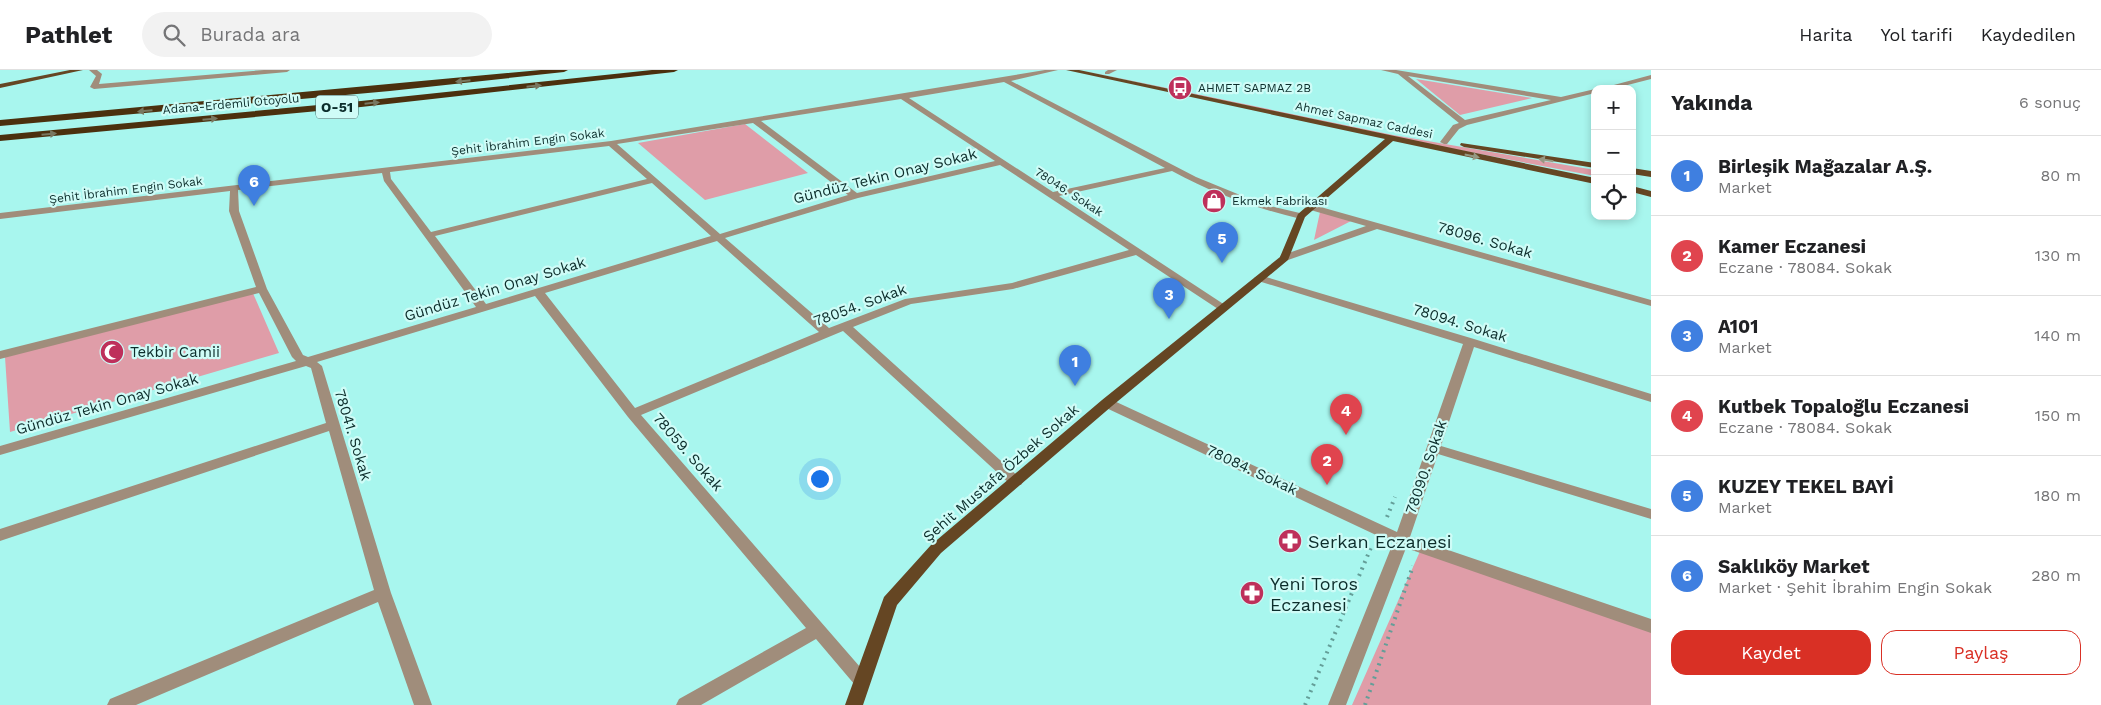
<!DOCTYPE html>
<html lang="tr">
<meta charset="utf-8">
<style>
body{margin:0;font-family:"Work Sans",sans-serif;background:#f2f2f2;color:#202124}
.controls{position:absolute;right:15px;top:15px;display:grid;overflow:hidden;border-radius:10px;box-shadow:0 2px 8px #0003}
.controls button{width:45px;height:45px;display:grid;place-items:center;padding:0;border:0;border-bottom:1px solid #e0e0e0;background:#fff;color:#202124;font:25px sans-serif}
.you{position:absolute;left:819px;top:408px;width:18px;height:18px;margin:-12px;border:4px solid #fff;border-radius:50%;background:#1a73e8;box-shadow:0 0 0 8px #1a73e833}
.badge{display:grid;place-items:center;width:32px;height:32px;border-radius:50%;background:#d93025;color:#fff;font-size:16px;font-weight:700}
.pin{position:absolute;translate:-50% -41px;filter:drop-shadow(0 1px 2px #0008)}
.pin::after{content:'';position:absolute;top:26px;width:18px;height:15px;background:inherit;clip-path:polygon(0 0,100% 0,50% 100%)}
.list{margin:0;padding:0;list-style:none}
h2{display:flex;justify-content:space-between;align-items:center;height:65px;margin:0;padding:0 20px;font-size:21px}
h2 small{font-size:16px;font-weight:400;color:#757577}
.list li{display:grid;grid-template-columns:32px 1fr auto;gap:15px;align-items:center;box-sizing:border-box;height:80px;padding:0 20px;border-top:1px solid #e0e0e0}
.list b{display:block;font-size:19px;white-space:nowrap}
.list p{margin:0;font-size:16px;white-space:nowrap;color:#757577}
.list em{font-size:16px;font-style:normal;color:#757577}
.actions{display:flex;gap:10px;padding:15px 20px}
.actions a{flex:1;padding:11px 0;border:1px solid #d93025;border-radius:15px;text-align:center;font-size:18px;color:#d93025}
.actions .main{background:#d93025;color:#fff}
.icon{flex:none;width:28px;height:28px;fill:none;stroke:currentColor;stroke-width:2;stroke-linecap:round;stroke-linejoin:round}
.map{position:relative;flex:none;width:1651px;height:635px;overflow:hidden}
header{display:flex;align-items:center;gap:30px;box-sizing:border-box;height:70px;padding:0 25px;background:#fff;border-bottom:1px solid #e0e0e0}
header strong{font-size:24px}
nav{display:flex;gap:28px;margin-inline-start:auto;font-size:18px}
.search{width:350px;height:45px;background:#f2f2f2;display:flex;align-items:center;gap:12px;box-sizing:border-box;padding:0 18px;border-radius:28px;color:#757577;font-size:19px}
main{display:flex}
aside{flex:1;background:#fff}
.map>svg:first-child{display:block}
</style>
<header>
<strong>Pathlet</strong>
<div class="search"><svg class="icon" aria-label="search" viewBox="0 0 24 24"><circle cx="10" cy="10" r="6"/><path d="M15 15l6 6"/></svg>Burada ara</div>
<nav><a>Harita</a><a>Yol tarifi</a><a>Kaydedilen</a></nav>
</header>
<main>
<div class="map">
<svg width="1651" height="635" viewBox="0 0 1651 635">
<rect width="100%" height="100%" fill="#a8f6ee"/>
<!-- green -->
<path fill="#df9da8" d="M 1080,0 L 1393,65 L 1595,100 L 1595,106 L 1391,67 Z
M 1416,9 L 1532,28 L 1460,45 Z
M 745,54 L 808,103 L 705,130 L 638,73 Z
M 1320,142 L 1353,150 L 1314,170 Z
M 252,221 L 279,283 L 10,362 L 5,287 Z
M 1421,479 L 1651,562 L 1651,635 L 1352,635 Z"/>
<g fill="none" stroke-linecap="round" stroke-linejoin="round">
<!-- path -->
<path stroke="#649e98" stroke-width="4" stroke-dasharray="2 5" stroke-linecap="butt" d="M 1387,447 L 1395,427
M 1305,635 L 1372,475
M 1365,635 L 1413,496"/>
<!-- minor -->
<path fill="#a08d7b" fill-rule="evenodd" d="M 89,0 L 97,0 L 102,4 L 99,14 L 264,0 L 290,0 L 287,2 L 94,19 L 90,17 L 96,6 Z
M 1045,0 L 1058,0 L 1011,11 L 1196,107 L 1262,134 L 1304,144 L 1306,146 L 1301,149 C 1255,138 1214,124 1172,101 L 1059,126 L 1228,237 L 1222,240 L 1218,239 L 1136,185 L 1013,219 L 911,234 L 853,257 L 1021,409 L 1023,412 L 1021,415 L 1011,415 L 843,261 L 641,345 L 867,605 L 870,610 L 867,615 L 861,618 L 855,615 L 816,569 L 701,635 L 676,635 L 679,629 L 806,558 L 628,347 L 535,226 L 317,292 L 322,296 L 391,523 L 432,635 L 414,635 L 378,532 L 136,635 L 107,635 L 110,629 L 374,520 L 329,361 L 0,471 L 0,459 L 326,353 L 311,298 L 306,296 L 0,385 L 0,376 L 296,291 L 292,287 L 259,223 L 0,289 L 0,281 L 256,217 L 229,141 L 230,121 L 0,149 L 0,143 L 611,71 ZM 1004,12 L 1165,98 L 1053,122 L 909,28 ZM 901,29 L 995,91 L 857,123 L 761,51 ZM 753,53 L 848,125 L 720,164 L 617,74 ZM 609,76 L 647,109 L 431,162 L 391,109 L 390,102 ZM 1000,95 L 1129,180 L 1012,213 L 905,229 L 829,258 L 725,168 L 858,128 ZM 382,103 L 384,111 L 476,237 L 308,287 L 303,285 L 267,219 L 239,141 L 238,120 ZM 652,113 L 711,166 L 486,234 L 435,166 ZM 717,171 L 819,262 L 635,338 L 545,223 Z
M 1108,0 L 1117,0 L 1109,4 L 1105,4 L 1105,2 Z
M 1381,0 L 1396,0 L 1561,27 L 1595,19 L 1595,23 L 1467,55 L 1459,59 L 1447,74 L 1444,74 L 1440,72 L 1453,55 L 1459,53 L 1398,4 ZM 1408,6 L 1551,30 L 1465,50 Z
M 1651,5 L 1651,9 L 1612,19 L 1599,19 Z
M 1310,134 L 1651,230 L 1651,236 L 1377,159 L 1288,190 L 1280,190 L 1280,186 L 1366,156 L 1307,139 L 1307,135 Z
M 1259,205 L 1474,269 L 1651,324 L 1651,332 L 1474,277 L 1441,376 L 1651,439 L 1651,449 L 1438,384 L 1410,467 L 1651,549 L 1651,563 L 1406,478 L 1346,635 L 1328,635 L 1393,473 L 1102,336 L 1101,333 L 1107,329 L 1112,330 L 1397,462 L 1463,274 L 1255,210 L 1254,208 Z"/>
<!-- major -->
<path fill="#654623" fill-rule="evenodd" d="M 70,0 L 83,0 L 0,18 L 0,14 Z
M 1066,0 L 1079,0 L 1595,108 L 1595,114 L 1393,71 L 1305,147 L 1288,190 L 1112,336 L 941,483 L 897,535 L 863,635 L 845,635 L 884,527 L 931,475 L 1102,330 L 1280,187 L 1298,144 L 1385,69 Z
M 1461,73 L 1595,93 L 1595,98 L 1464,77 L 1460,75 Z
M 1632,98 L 1651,101 L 1651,107 L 1632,104 Z
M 1632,116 L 1651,121 L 1651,127 L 1632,122 Z"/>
<!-- highway -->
<path fill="#4b300e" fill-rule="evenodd" d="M 541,0 L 568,0 L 564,2 L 390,21 L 0,56 L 0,50 Z
M 652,0 L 678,0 L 674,2 L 361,37 L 0,71 L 0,65 L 361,31 Z"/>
</g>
<!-- one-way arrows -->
<defs><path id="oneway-solid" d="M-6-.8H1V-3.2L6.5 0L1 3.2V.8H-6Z" transform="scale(1.25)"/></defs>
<g fill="#797760">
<use href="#oneway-solid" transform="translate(463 11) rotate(174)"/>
<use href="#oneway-solid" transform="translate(534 16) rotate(-6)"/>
<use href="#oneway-solid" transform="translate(372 33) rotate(-6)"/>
<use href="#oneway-solid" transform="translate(145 41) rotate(175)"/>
<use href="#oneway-solid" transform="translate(210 49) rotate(-5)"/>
<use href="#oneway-solid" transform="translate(49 64) rotate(-5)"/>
</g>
<g fill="#959882">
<use href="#oneway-solid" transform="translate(1472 86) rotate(12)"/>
<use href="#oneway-solid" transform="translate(1546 90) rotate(-171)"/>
</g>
<!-- icons -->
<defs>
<g id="bus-disc" transform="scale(1.25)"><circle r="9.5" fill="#be305b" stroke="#cffcf7"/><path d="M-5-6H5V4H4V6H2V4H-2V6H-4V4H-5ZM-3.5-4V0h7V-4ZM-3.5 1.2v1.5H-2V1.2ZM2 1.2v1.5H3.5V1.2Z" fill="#fff"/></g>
<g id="shop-disc" transform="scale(1.25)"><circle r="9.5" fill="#be305b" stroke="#cffcf7"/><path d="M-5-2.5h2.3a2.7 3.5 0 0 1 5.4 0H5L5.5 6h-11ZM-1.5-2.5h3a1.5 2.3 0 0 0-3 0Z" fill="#fff"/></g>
<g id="mosque-disc" transform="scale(1.25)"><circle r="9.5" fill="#be305b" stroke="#cffcf7"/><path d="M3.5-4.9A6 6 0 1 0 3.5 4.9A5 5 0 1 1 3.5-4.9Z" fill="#fff"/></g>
<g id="pharmacy-disc" transform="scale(1.25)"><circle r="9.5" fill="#be305b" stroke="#cffcf7"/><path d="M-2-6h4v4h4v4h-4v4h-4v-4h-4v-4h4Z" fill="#fff"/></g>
</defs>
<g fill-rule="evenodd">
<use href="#bus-disc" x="1180" y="18"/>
<use href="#shop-disc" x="1214" y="131"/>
<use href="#mosque-disc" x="112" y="282"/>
<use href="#pharmacy-disc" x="1290" y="471"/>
<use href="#pharmacy-disc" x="1252" y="523"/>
</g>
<g text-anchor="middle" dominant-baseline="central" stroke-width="4.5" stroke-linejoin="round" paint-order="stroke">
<!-- far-poi labels -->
<g font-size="12" fill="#0c2d2b" stroke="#cffcf7" text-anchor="start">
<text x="1198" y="18">AHMET SAPMAZ 2B</text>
<text x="1232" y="131">Ekmek Fabrikası</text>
</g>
<!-- far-street labels -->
<g font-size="12" fill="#0c2d2b" stroke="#cffcf7">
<text transform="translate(231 34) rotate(-5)">Adana-Erdemli Otoyolu</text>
<text transform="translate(1364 50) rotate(12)">Ahmet Sapmaz Caddesi</text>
<text transform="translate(528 72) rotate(-7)">Şehit İbrahim Engin Sokak</text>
<text transform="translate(126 120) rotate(-7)">Şehit İbrahim Engin Sokak</text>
<text transform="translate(1069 122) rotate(33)">78046. Sokak</text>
</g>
<!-- shield labels -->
<rect fill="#cffcf7" stroke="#466b68" stroke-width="1" x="316" y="25.5" width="42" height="23" rx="4"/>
<g font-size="14" font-weight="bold" fill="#0c2d2b">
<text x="337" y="37">O-51</text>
</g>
<!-- street labels -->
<g font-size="15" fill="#0c2d2b" stroke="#cffcf7">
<text transform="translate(885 106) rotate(-14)">Gündüz Tekin Onay Sokak</text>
<text transform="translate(1485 170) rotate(16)">78096. Sokak</text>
<text transform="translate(495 219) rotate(-17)">Gündüz Tekin Onay Sokak</text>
<text transform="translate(860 235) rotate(-20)">78054. Sokak</text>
<text transform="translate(1460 253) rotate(17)">78094. Sokak</text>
<text transform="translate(107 334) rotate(-16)">Gündüz Tekin Onay Sokak</text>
<text transform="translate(353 365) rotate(73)">78041. Sokak</text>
<text transform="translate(688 382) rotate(49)">78059. Sokak</text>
<text transform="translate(1426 397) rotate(-71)">78090. Sokak</text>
<text transform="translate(1252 400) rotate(25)">78084. Sokak</text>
<text transform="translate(1001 403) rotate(-41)">Şehit Mustafa Özbek Sokak</text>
</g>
<!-- poi labels -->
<g font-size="15" fill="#0c2d2b" stroke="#cffcf7" text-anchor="start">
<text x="130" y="282">Tekbir Camii</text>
</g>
<!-- near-poi labels -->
<g font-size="18" fill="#0c2d2b" stroke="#cffcf7" text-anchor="start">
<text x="1308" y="471">Serkan Eczanesi</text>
<text x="1270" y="513">Yeni Toros<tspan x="1270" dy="21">Eczanesi</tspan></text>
</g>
</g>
</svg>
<div class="controls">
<button>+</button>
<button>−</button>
<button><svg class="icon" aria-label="locate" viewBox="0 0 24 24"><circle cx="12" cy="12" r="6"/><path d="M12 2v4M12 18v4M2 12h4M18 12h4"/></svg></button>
</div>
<div class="you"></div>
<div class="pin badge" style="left:1075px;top:316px;background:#3f7fe0">1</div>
<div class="pin badge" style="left:1327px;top:415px;background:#e0444e">2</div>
<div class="pin badge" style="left:1169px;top:249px;background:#3f7fe0">3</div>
<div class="pin badge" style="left:1346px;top:365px;background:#e0444e">4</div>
<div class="pin badge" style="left:1222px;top:193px;background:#3f7fe0">5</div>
<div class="pin badge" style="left:254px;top:136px;background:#3f7fe0">6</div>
</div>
<aside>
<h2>Yakında<small>6 sonuç</small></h2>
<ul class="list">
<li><span class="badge" style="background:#3f7fe0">1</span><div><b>Birleşik Mağazalar A.Ş.</b><p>Market</p></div><em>80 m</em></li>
<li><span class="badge" style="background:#e0444e">2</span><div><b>Kamer Eczanesi</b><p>Eczane · 78084. Sokak</p></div><em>130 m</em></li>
<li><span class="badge" style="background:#3f7fe0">3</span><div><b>A101</b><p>Market</p></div><em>140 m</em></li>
<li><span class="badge" style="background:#e0444e">4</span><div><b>Kutbek Topaloğlu Eczanesi</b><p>Eczane · 78084. Sokak</p></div><em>150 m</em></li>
<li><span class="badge" style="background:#3f7fe0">5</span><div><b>KUZEY TEKEL BAYİ</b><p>Market</p></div><em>180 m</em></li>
<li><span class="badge" style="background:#3f7fe0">6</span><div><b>Saklıköy Market</b><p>Market · Şehit İbrahim Engin Sokak</p></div><em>280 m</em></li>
</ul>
<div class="actions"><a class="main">Kaydet</a><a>Paylaş</a></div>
</aside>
</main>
